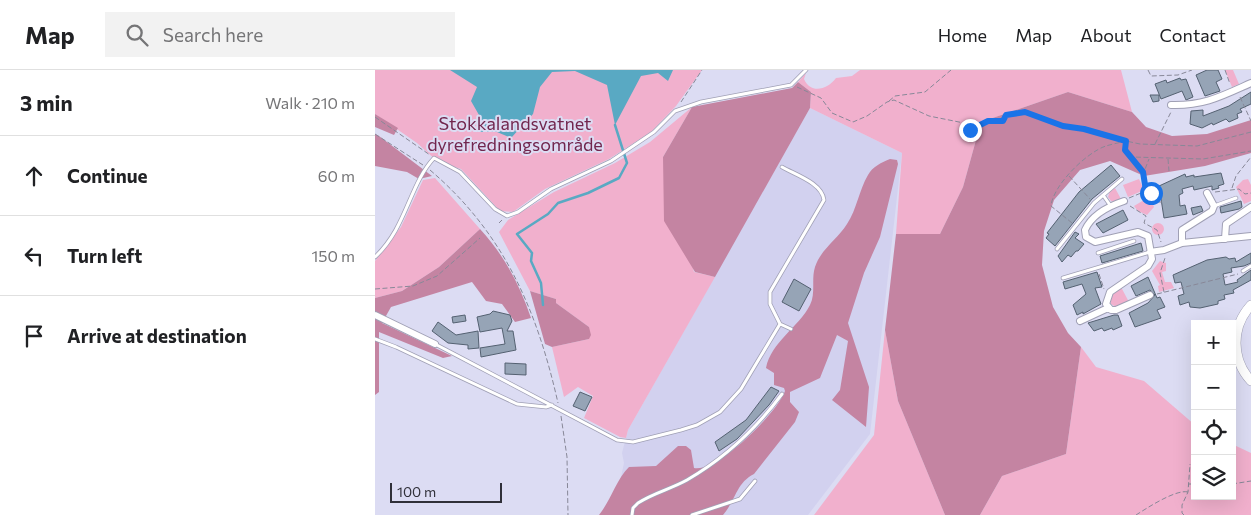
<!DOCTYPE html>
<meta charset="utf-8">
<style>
body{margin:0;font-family:Commissioner,sans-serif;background:#f2f2f2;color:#202124}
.controls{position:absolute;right:15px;bottom:15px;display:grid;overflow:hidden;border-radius:0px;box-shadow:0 5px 20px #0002}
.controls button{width:45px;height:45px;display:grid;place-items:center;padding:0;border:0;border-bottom:1px solid #e0e0e0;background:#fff;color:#202124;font:25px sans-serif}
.scale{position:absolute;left:15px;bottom:12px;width:112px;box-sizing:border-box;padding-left:5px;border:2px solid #303039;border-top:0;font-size:14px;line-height:18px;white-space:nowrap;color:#303039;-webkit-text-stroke:4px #dcdcf3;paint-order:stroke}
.stop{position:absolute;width:15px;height:15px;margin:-11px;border:4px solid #1a73e8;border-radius:50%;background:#fff}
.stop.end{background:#1a73e8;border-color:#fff;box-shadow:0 1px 5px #0008}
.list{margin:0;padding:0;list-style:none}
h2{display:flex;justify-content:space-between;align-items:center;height:65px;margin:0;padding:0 20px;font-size:21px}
h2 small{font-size:16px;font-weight:400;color:#757577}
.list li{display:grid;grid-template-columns:32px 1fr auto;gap:15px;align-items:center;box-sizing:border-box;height:80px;padding:0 20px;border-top:1px solid #e0e0e0}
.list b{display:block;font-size:19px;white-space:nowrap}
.list em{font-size:16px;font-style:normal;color:#757577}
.icon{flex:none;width:28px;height:28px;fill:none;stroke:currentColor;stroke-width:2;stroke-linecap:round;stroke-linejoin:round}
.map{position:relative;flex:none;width:876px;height:445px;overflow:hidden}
header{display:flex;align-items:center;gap:30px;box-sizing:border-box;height:70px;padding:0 25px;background:#fff;border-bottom:1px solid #e0e0e0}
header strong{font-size:24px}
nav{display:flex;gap:28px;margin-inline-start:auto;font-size:18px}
.search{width:350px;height:45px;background:#f2f2f2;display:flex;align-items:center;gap:12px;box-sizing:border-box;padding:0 18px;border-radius:0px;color:#757577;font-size:19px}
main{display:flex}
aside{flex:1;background:#fff}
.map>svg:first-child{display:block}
</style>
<header>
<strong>Map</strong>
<div class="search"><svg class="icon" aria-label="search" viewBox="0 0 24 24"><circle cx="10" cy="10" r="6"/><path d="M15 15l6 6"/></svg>Search here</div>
<nav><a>Home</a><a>Map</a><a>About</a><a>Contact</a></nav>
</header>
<main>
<aside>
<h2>3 min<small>Walk · 210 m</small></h2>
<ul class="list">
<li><svg class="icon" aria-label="ahead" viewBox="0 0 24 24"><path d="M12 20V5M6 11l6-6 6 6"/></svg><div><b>Continue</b></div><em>60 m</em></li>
<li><svg class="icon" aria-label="left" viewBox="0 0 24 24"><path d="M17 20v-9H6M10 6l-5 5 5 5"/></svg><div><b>Turn left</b></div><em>150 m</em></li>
<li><svg class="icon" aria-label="arrive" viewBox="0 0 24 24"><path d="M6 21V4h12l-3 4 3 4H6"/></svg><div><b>Arrive at destination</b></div></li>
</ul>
</aside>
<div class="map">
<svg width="876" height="445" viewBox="0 0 876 445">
<rect width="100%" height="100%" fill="#dcdcf3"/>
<!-- built -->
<path fill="#d2d1ef" d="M 435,38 L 527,83 L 495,364 L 433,445 L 243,445 L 239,440 L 249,393 L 247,383 L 253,360 Z"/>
<!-- green -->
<path fill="#f1b0cd" d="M 0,0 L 327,0 L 301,36 L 276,62 L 234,89 L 170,119 L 138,142 L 125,141 L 86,99 L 63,92 L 42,73 L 0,44 Z
M 485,0 L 746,0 L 757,42 L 693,22 L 606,52 L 588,117 L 565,164 L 521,164 L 527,83 L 435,38 L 436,22 L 423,12 L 431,3 L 429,9 C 436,25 453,19 461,8 L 477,6 Z
M 850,0 L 858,0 L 864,14 L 857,17 Z
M 317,37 L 288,87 L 319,202 L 340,207 L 253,360 L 251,368 L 245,367 L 209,348 L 218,326 L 203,317 L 189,327 L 177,277 L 214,269 L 214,257 L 181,233 L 181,229 L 155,221 L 124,162 L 133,150 L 179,122 L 240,93 L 275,72 Z
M 60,108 L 105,159 L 64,197 L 27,221 L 0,228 L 0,191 L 26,157 L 48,110 Z
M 764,109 L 769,120 L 753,127 L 748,115 Z
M 873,109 L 876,115 L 876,131 L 869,134 L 861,117 L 868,110 Z
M 740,118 L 746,129 L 740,132 L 736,131 L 733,127 L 735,121 Z
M 774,127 L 779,137 L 772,145 L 763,141 L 759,136 Z
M777 159a6 6 0 1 1 12 0a6 6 0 1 1-12 0Z
M 785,191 L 791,193 L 791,201 L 787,202 L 790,212 L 796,212 L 799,218 L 784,222 L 783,216 L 785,215 L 777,201 Z
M 746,217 L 755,234 L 741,237 L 736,234 C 734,225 738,222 746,217 Z
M 510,260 L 523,331 L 570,445 L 439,445 L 499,365 Z
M 706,277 L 721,297 L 769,311 L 820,355 L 820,426 L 857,426 L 857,374 L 876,383 L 876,445 L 605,445 L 627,406 L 691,384 Z"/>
<!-- forest -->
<path fill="#c484a2" d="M 423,12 L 436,22 L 435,38 L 340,207 L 320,202 L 289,151 L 288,87 L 317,37 L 417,18 Z
M 693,22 L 757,42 L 771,57 L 797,66 L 832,64 L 876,50 L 876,83 L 830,96 L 769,106 L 735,91 L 705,100 L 679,130 L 669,161 L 667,195 L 678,237 L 693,263 L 706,277 L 691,384 L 627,406 L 605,445 L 570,445 L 523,331 L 510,260 L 521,164 L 565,164 L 588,117 L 606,52 Z
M 0,44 L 23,58 L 19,65 L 0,57 Z
M 0,64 L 4,66 L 57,106 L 44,109 L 32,102 L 0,96 Z
M 515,89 L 522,90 L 523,94 L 505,167 L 489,203 L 473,253 L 494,317 L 491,357 L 457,330 L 465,320 L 473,271 L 462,265 L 445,308 L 415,322 L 415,332 L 424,342 L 420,352 L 379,404 C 361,413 361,430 348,445 L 224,445 C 236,430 241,410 254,397 L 281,396 L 303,376 L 311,376 L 316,380 L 319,398 C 342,403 402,343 410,321 L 409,318 L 399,315 L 399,303 L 391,298 C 396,272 424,257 435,235 C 441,223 436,209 440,197 C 446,179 462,170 472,154 C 482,139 484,120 493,105 C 497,97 507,92 515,89 Z
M 105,159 C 129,185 145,215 156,248 L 140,252 L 127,234 L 111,231 L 97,212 L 16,237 L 7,253 L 77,286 L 68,288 L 4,262 L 4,322 L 0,325 L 0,228 L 27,221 L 64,197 Z
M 155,221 L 181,229 L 181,233 L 214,257 L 216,265 L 214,269 L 177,277 L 170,274 Z"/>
<!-- water -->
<path fill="#59a9c3" d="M 75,0 L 298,0 L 293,11 L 283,3 L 266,6 L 240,55 L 232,15 L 200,1 L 177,2 L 165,17 L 158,44 L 136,68 L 122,62 L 102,62 L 104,45 L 96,31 L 102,17 Z"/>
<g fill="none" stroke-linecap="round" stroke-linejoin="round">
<!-- stream -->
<path stroke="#59a9c3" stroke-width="2.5" d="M 168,235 L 166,213 L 156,191 L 157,183 L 142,164 L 173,144 L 183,133 L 213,123 L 244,108 L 252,93 L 240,55"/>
</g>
<!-- building -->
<path fill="#96a4b6" stroke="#546171" d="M 832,0 L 843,0 L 847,9 L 841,12 L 845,21 L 830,26 L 821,5 Z
M 805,8 L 806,10 L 811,9 L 818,27 L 811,30 L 807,21 L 786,29 L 780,14 L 791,10 L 792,13 Z
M 876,22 L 876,34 L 865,39 L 867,42 L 862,44 L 863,48 L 854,52 L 851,49 L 838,55 L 837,53 L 827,58 L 815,54 L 816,41 L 828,40 L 828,46 L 854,36 Z
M 775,25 L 784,25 L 784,31 L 778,32 Z
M 736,95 L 745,106 L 717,129 L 680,176 L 671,168 L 674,164 L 672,163 L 704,122 Z
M 846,103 L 849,114 L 843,116 L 844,118 L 837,120 L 837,116 L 819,120 L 818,116 L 807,119 L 808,123 L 804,125 L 805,136 L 810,135 L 812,144 L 789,148 L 784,116 L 810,104 L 811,107 L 819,105 L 819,107 Z
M 866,131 L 867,137 L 864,139 L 846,143 L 845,137 Z
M 826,136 L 828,141 L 818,145 L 816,138 Z
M 748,140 L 753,150 L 728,163 L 721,154 Z
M 700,162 L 704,164 L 700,168 L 709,174 L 703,181 L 701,181 L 696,187 L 693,185 L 687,192 L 683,186 Z
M 766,173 L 768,181 L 727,193 L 725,186 Z
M 876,183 L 876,193 L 869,196 L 856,198 L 857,202 L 848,204 L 850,215 L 863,212 L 862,210 L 876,200 L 876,210 L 858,220 L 859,223 L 849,225 L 850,229 L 843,231 L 843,234 L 825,238 L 815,237 L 814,232 L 805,235 L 803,226 L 809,224 L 806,212 L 800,213 L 798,205 L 832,190 L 851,187 L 854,189 L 860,188 L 861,192 Z
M 722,202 L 727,217 L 720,218 L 726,234 L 708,244 L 708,242 L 702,245 L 698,235 L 711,224 L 707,214 L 690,219 L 688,212 Z
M 773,207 L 782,228 L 785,227 L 790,237 L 782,240 L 786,248 L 760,257 L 754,243 L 773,233 L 780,225 L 775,220 L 761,226 L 756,216 Z
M 419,209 L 436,219 L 424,241 L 407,232 Z
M 118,241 L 135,245 L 137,251 L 132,261 L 138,261 L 141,280 L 106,287 L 105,278 L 130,274 L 127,258 L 105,262 L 102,247 L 115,244 Z
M 90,245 L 91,251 L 78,253 L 77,247 Z
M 739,245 L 743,245 L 747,256 L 738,260 L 737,258 L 729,261 L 727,258 L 719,261 L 713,253 Z
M 63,252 L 81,265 L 103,261 L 104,278 L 93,279 L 93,275 L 73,273 L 57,261 Z
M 130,293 L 151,294 L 151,305 L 130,304 Z
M 396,317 L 404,321 L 394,335 L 362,369 L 344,381 L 340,372 L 371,350 Z
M 205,322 L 217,327 L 210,341 L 198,336 Z"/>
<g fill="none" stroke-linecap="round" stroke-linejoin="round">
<!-- lane casing -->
<g stroke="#a0a0b5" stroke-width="4.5">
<path id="lane" d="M 728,125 L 735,135
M 839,136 L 861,128
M 682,179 L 719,133 L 747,109
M 723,183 L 759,171
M 0,187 C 32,157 34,115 59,88 L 85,102 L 120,139 L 132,146 L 143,142 L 176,119 L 236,91 L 279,62 L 300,41 L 326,32 L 416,15 L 431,0
M 868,201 L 876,196
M 688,208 L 775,182
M 405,254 L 395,234 L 395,222 L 449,130 C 447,113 421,105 407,97
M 0,269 L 21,277 L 142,334 L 171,337 L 177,335
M 60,274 L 242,370 L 258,372 L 306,360 L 322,355 L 345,342 L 366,319 L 405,254 L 416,259
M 257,445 L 258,438 L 263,433 C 278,423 296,419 312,410 C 350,388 381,359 407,324
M 317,445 L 365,429 L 380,411"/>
</g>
<!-- street casing -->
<g stroke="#a0a0b5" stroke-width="8">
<path id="street" d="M 796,35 C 829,36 847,26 876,13
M 749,131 C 734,136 717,144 710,160 L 711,167 L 720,172 L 763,162 L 773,166 L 777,189 L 773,196 L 735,222 L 731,234 L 736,240 L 741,240 L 775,225
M 850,169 L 851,154 L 876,137
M 807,173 L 807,160 L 837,141 L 839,136 L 832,123
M 775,182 L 789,180 L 807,173 L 876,166
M 0,245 L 60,274
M 705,251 L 733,238"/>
</g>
<!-- secondary casing -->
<g stroke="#a0a0b5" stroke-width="10">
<path id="secondary" d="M 876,235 C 856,257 856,289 876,311"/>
</g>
<!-- path -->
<path stroke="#888898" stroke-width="1" stroke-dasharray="5 2.5" stroke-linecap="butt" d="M 773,0 L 776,6 L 803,5 L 817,0
M 850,0 L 855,14
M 422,17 L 446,28 L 457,43 L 478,52 L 492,46 L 512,32 L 519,30 L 554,46 L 589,53 L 597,60 L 613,51 L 628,51 L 631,45 L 650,42 L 687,56 L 709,59 L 751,71
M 865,27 L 876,51
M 514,31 L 520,26 L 550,22 L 576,0
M 306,32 L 327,0
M 0,47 L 55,85
M 876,62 L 822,76 L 765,74 L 751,71 L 750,80 L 757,87 L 828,89 L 876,81
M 0,64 L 48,95
M 780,74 L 796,42
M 758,88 L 767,101
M 793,89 L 794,101
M 55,100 C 129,163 162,240 183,333
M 694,106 L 715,129
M 857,118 L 861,106 L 876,87
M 771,120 L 767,107 L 774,89
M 840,122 L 864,119 L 870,124 L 876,123
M 754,128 L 771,121 L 776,123 L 779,132 L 787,132
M 755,136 L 771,146 L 769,153 L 782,160 L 786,172
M 124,153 L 127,150
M 697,153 L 676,136 C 678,115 712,82 731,76 C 737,74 744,73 750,71
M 724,204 L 729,219
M 0,219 L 38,216 L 62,206 L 105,168
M 789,222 L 785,203 L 790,188
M 782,224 L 863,204
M 186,346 L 192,387 L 193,445
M 814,414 L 820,414
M 857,414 L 876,411
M 761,445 C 772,438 801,419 813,422
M 809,445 L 807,443 L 807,435 L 813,422 L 815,394"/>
<!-- lane -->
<use href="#lane" stroke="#fff" stroke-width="3"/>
<!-- street -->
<use href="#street" stroke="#fff" stroke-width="6"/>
<!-- secondary -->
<use href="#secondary" stroke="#fff" stroke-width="9"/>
</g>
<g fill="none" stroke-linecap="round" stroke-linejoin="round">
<!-- route -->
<path stroke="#1a73e8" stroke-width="6" d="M 595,60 L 613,51 L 628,51 L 631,45 L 650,42 L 688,56 L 709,59 L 751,71 L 750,80 L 768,102 L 771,121 L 776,123"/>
</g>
<g text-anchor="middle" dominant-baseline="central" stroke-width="4" stroke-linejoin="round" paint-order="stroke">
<!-- park labels -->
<g font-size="18" fill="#72264e" stroke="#dcdcf3">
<text x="140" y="53">Stokkalandsvatnet<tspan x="140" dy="21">dyrefredningsområde</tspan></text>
</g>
</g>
</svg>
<div class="controls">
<button>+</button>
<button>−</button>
<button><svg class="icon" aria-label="locate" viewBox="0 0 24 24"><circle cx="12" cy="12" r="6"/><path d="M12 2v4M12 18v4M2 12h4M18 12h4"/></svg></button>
<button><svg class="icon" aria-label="layers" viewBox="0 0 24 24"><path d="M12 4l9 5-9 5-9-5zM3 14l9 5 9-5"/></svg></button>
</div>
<div class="scale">100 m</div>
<div class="stop" style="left:776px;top:123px"></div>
<div class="stop end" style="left:595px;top:60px"></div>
</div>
</main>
